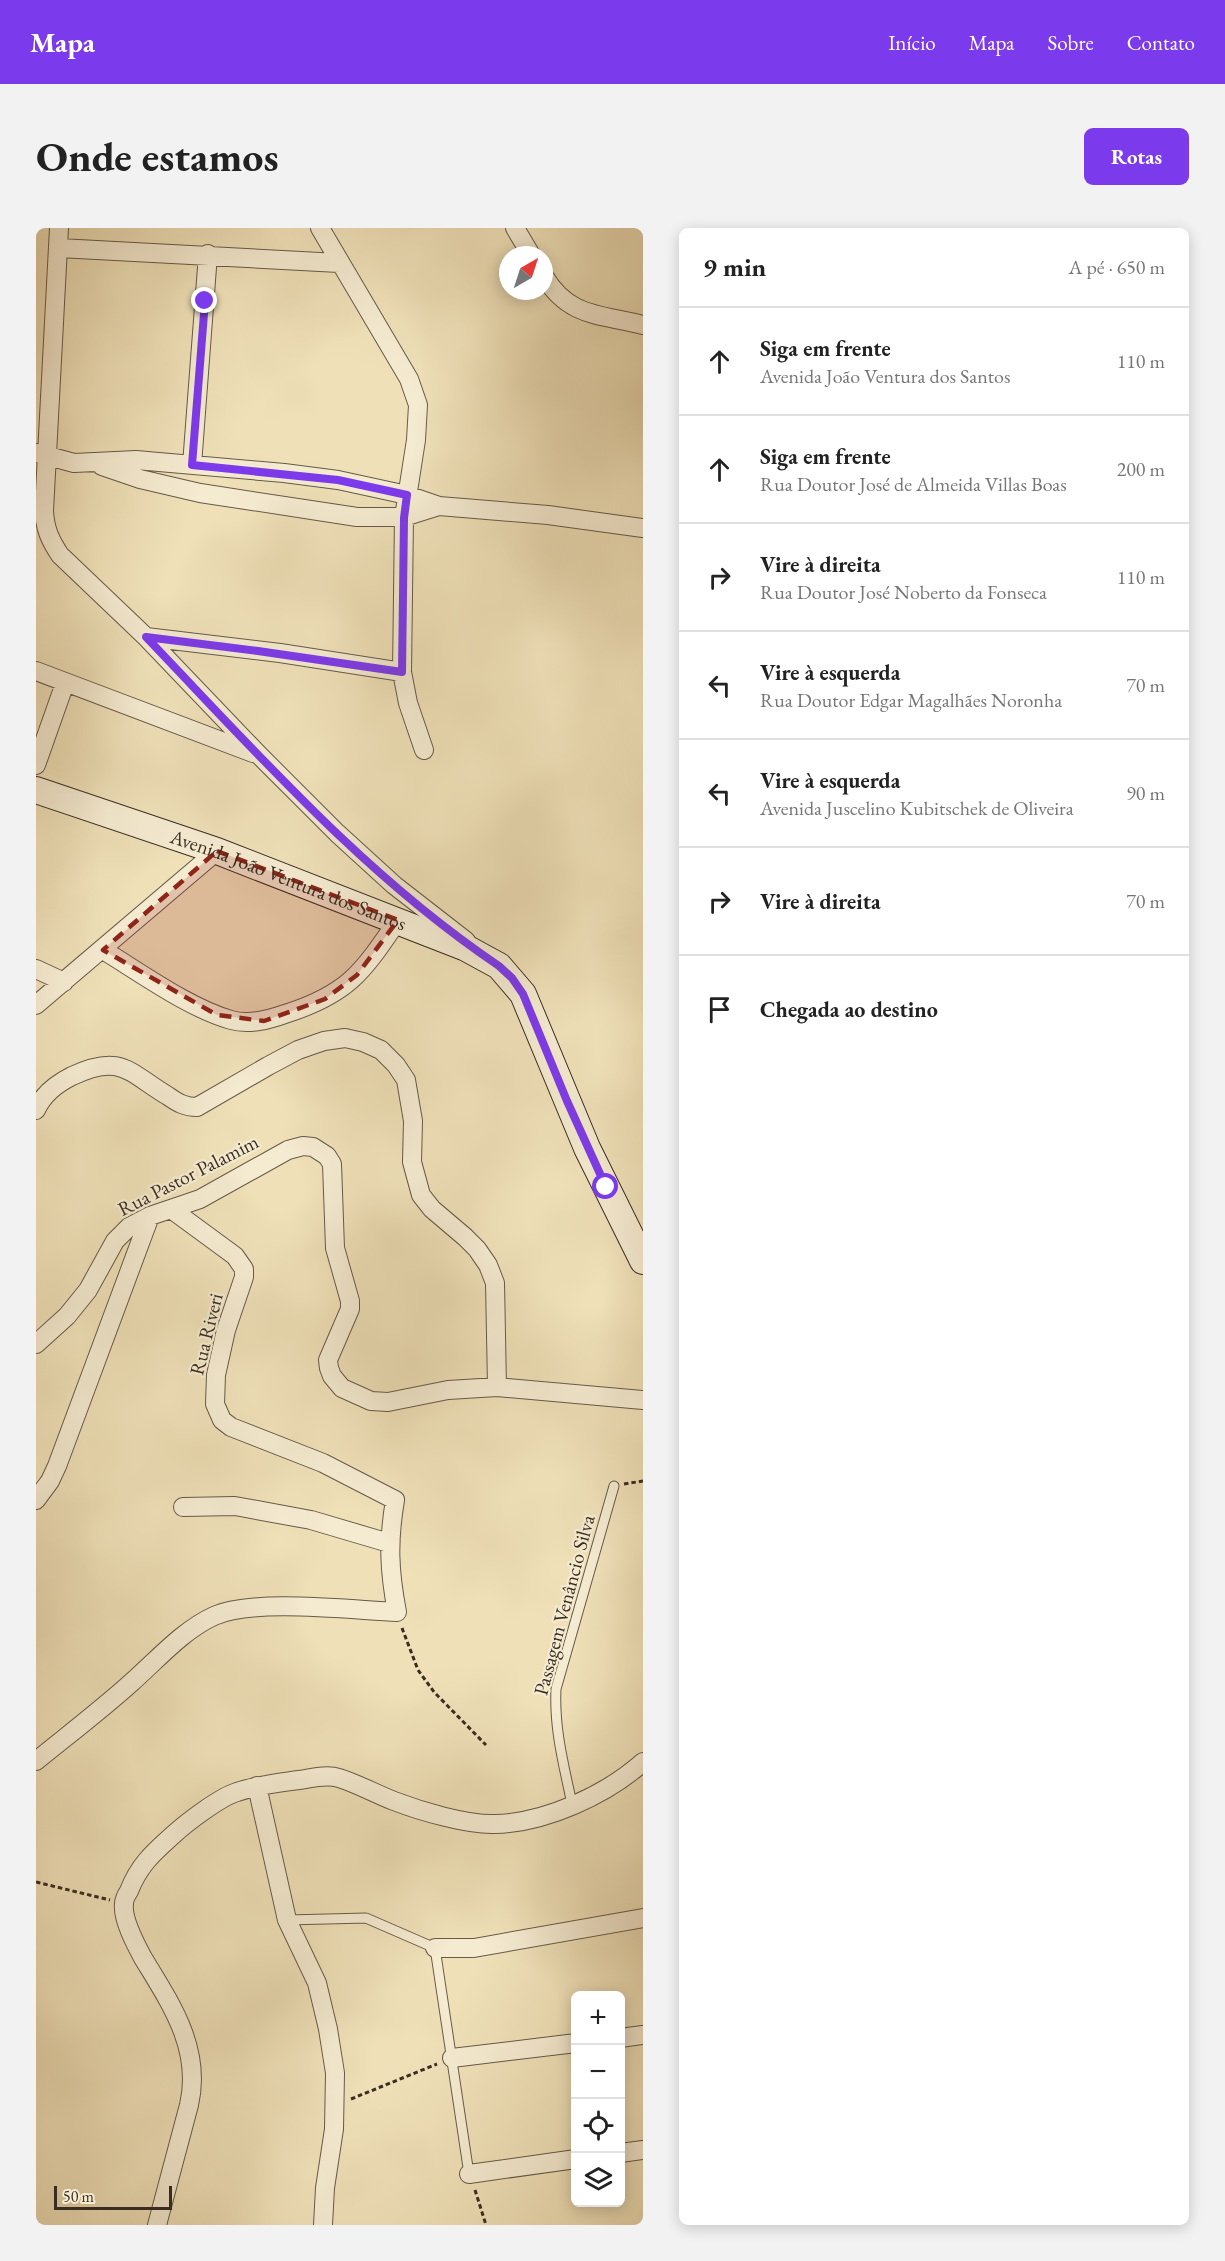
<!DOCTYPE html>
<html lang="pt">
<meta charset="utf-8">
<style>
body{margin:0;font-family:"EB Garamond",serif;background:#f2f2f2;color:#222}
.controls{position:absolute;right:18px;bottom:18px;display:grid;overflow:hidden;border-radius:9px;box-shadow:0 3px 15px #0003}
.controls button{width:54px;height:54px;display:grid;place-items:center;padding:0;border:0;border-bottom:2px solid #e0e0e0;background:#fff;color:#222;font:30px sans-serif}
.compass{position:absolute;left:463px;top:18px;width:54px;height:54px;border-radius:50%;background:#fff;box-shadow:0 3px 15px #0003;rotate:39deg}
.scale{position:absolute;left:18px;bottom:15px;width:118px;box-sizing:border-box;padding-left:6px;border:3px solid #392d22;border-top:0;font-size:16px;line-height:21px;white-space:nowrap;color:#392d22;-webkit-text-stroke:4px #f5ebd1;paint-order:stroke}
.stop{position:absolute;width:18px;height:18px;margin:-14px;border:4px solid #7c3aed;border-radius:50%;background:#fff}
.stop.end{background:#7c3aed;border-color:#fff;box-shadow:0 2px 6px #0008}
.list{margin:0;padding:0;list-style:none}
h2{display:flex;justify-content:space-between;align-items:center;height:78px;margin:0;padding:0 24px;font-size:26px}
h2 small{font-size:20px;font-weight:400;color:#767676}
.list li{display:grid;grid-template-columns:39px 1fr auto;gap:18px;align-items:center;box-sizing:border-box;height:108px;padding:0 24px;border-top:2px solid #e0e0e0}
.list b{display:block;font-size:22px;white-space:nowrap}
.list p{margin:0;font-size:20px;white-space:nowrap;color:#767676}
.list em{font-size:20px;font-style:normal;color:#767676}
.icon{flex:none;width:33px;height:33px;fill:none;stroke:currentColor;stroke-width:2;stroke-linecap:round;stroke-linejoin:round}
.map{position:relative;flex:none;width:607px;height:1997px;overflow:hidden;border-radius:9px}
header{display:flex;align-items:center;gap:36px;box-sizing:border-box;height:84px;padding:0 30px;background:#7c3aed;color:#fff}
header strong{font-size:28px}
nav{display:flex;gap:33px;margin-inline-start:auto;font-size:21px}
.intro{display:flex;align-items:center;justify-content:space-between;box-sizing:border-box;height:144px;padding:0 36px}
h1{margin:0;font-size:42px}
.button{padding:15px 27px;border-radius:9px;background:#7c3aed;color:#fff;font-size:21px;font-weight:700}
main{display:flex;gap:36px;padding:0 36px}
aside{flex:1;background:#fff;border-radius:9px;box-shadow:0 3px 15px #0003}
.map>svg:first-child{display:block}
</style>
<header>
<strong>Mapa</strong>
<nav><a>Início</a><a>Mapa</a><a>Sobre</a><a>Contato</a></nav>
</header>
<div class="intro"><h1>Onde estamos</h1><a class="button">Rotas</a></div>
<main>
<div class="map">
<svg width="607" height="1997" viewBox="0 0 607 1997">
<rect width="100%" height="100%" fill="#efe0b8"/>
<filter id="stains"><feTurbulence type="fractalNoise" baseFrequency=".00333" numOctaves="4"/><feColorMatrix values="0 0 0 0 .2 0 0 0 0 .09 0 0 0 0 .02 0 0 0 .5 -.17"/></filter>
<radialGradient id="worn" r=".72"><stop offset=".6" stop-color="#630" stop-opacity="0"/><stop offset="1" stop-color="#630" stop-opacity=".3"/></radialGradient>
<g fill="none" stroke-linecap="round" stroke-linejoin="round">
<!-- lane casing -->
<g stroke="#665a48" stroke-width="11">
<path id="lane" d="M 536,1576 C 528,1538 518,1501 520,1461 L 578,1258
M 251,1692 L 330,1690 L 399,1720 L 433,1946"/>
</g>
<!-- street casing -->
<g stroke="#665a48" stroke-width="20">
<path id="street" d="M 23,0 L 8,283 C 9,301 14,312 24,327 L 110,409 L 222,526 L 301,605 L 358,657 L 430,713
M 284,0 L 373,151 L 382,177 L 380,212 L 368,289 L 366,444 L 372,475 L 388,522
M 479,0 L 495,27
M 23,20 L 303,35
M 508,48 C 533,90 565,86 607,97
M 1,225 L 38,235 L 100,232 L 248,245 L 302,252 L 371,267 L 403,278 L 512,287 L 607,300
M 156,237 L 172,26
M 66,238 L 104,251 L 164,265 L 321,289 L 368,289 L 403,278
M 110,409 L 244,425 L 366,444
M 0,443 L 217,525
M 0,537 L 29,455
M 67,722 C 105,745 153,780 195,792 C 213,797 232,792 249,786 C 312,766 326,745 362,692
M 0,741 L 28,754
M 0,777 L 181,623
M 0,882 C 7,866 22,855 36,848 C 85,825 92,844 132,868 C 142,875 149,879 161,879 L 232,838 L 262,822 L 288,813 L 309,810 L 327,814 L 345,822 L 360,837 L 370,852 L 377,893 L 376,934 L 385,967 L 396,981 L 429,1009 L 441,1021 L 452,1037 L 459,1055 L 461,1159
M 0,1116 L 31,1088 L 52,1062 L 79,1013 L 93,999 L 114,988 L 164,971 L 252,922 L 267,918 L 277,919 L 291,928 L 296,936 L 299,1020 L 314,1073 L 314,1081 L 292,1132 L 293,1140 L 296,1148 L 306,1160 L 335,1173 L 352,1174 L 412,1162 L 461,1159 L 607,1172
M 0,1272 L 14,1253 L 21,1238 L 114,988
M 147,1279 L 199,1278 L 275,1292 L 353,1315
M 0,1533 C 32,1507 65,1482 96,1454 C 121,1432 147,1402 178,1388 C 218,1370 315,1382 361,1384 C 353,1342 352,1314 359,1272 L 287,1235 L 195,1199 L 186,1192 L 179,1176 L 180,1147 L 190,1102 L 208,1049 L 208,1041 L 199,1028 L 135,981
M 221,1558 L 251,1692 L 281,1755 L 292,1801 L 299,1845 L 298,1901 L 289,1960 L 287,1997
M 399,1720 L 438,1720 L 607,1690
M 584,1810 L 607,1807
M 416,1830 L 540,1815
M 584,1925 L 607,1922
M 433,1946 L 540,1931
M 121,1997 L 153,1877 C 166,1821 135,1776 107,1730 C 100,1717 86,1691 88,1676 C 88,1672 91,1666 93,1663 C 103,1637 117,1625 137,1607 C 150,1595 184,1569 201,1564 C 221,1557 242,1555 263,1552 C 276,1550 291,1546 303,1550 C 322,1556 340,1566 358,1573 C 384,1583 431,1597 459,1596 C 509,1595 570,1567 607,1534"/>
</g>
<!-- secondary casing -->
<g stroke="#392d22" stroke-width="28">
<g id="secondary">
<path id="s1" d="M 0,562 L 181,623 L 430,720 L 463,738 L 487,766 L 551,920 L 607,1033"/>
</g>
</g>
<!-- path -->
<path stroke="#392d22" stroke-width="3" stroke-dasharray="4.5 3" stroke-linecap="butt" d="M 588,1256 L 607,1253
M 366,1400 L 382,1442 L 398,1464 L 450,1517
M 0,1654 L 74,1672
M 315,1871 L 401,1836
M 439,1962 L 450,1997"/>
<!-- lane -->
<use href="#lane" stroke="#f5ebd1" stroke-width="9"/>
<!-- street -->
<use href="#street" stroke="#f5ebd1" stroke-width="18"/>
<!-- secondary -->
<use href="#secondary" stroke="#f5ebd1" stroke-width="26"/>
</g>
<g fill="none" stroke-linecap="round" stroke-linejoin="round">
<!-- route -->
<path stroke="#7c3aed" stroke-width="8" d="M 169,73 L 156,237 L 302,252 L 371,267 L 368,290 L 366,444 L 222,423 L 110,409 C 221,525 329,648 463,738 L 476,750 L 487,766 L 531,873 L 570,959"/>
</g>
<!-- marked area -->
<path fill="#8f2418" fill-opacity="0.2" stroke="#8f2418" stroke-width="4.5" stroke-dasharray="12 8" stroke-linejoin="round" d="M 181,623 L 362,692 L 321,747 L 289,771 L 228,793 L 181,787 L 67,722 Z"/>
<g text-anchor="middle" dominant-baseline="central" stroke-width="4.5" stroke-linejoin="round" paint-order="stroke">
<!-- street labels -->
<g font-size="20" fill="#392d22" stroke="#f5ebd1">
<text stroke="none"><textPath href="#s1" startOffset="268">Avenida João Ventura dos Santos</textPath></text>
<text transform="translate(152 947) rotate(-27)">Rua Pastor Palamim</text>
<text transform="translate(170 1106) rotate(-76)">Rua Riveri</text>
<text transform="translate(528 1377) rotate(-75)">Passagem Venâncio Silva</text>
</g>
</g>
<rect width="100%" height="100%" filter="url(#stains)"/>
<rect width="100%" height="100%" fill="url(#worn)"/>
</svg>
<div class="controls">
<button>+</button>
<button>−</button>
<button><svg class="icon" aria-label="locate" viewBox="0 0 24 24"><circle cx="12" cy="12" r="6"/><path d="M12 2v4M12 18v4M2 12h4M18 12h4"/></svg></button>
<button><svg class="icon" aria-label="layers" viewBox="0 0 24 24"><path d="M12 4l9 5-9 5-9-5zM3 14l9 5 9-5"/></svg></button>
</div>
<svg class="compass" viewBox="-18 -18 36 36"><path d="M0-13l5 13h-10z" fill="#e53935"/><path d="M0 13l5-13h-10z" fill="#767676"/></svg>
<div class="scale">50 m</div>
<div class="stop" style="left:570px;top:959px"></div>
<div class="stop end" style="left:169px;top:73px"></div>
</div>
<aside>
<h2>9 min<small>A pé · 650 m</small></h2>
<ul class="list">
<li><svg class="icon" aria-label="ahead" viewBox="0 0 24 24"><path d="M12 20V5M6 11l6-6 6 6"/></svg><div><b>Siga em frente</b><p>Avenida João Ventura dos Santos</p></div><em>110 m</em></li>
<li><svg class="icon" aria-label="ahead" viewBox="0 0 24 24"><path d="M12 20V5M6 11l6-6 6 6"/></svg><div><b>Siga em frente</b><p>Rua Doutor José de Almeida Villas Boas</p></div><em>200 m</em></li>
<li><svg class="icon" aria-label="right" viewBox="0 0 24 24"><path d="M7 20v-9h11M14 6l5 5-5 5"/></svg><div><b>Vire à direita</b><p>Rua Doutor José Noberto da Fonseca</p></div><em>110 m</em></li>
<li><svg class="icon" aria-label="left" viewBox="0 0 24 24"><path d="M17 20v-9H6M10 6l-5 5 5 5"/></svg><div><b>Vire à esquerda</b><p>Rua Doutor Edgar Magalhães Noronha</p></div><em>70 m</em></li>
<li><svg class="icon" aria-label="left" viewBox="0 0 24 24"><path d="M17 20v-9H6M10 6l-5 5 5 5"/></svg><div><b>Vire à esquerda</b><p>Avenida Juscelino Kubitschek de Oliveira</p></div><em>90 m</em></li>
<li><svg class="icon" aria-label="right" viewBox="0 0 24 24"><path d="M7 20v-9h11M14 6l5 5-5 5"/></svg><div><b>Vire à direita</b></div><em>70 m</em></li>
<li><svg class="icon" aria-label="arrive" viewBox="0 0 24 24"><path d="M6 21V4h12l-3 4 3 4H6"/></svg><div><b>Chegada ao destino</b></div></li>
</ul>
</aside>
</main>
